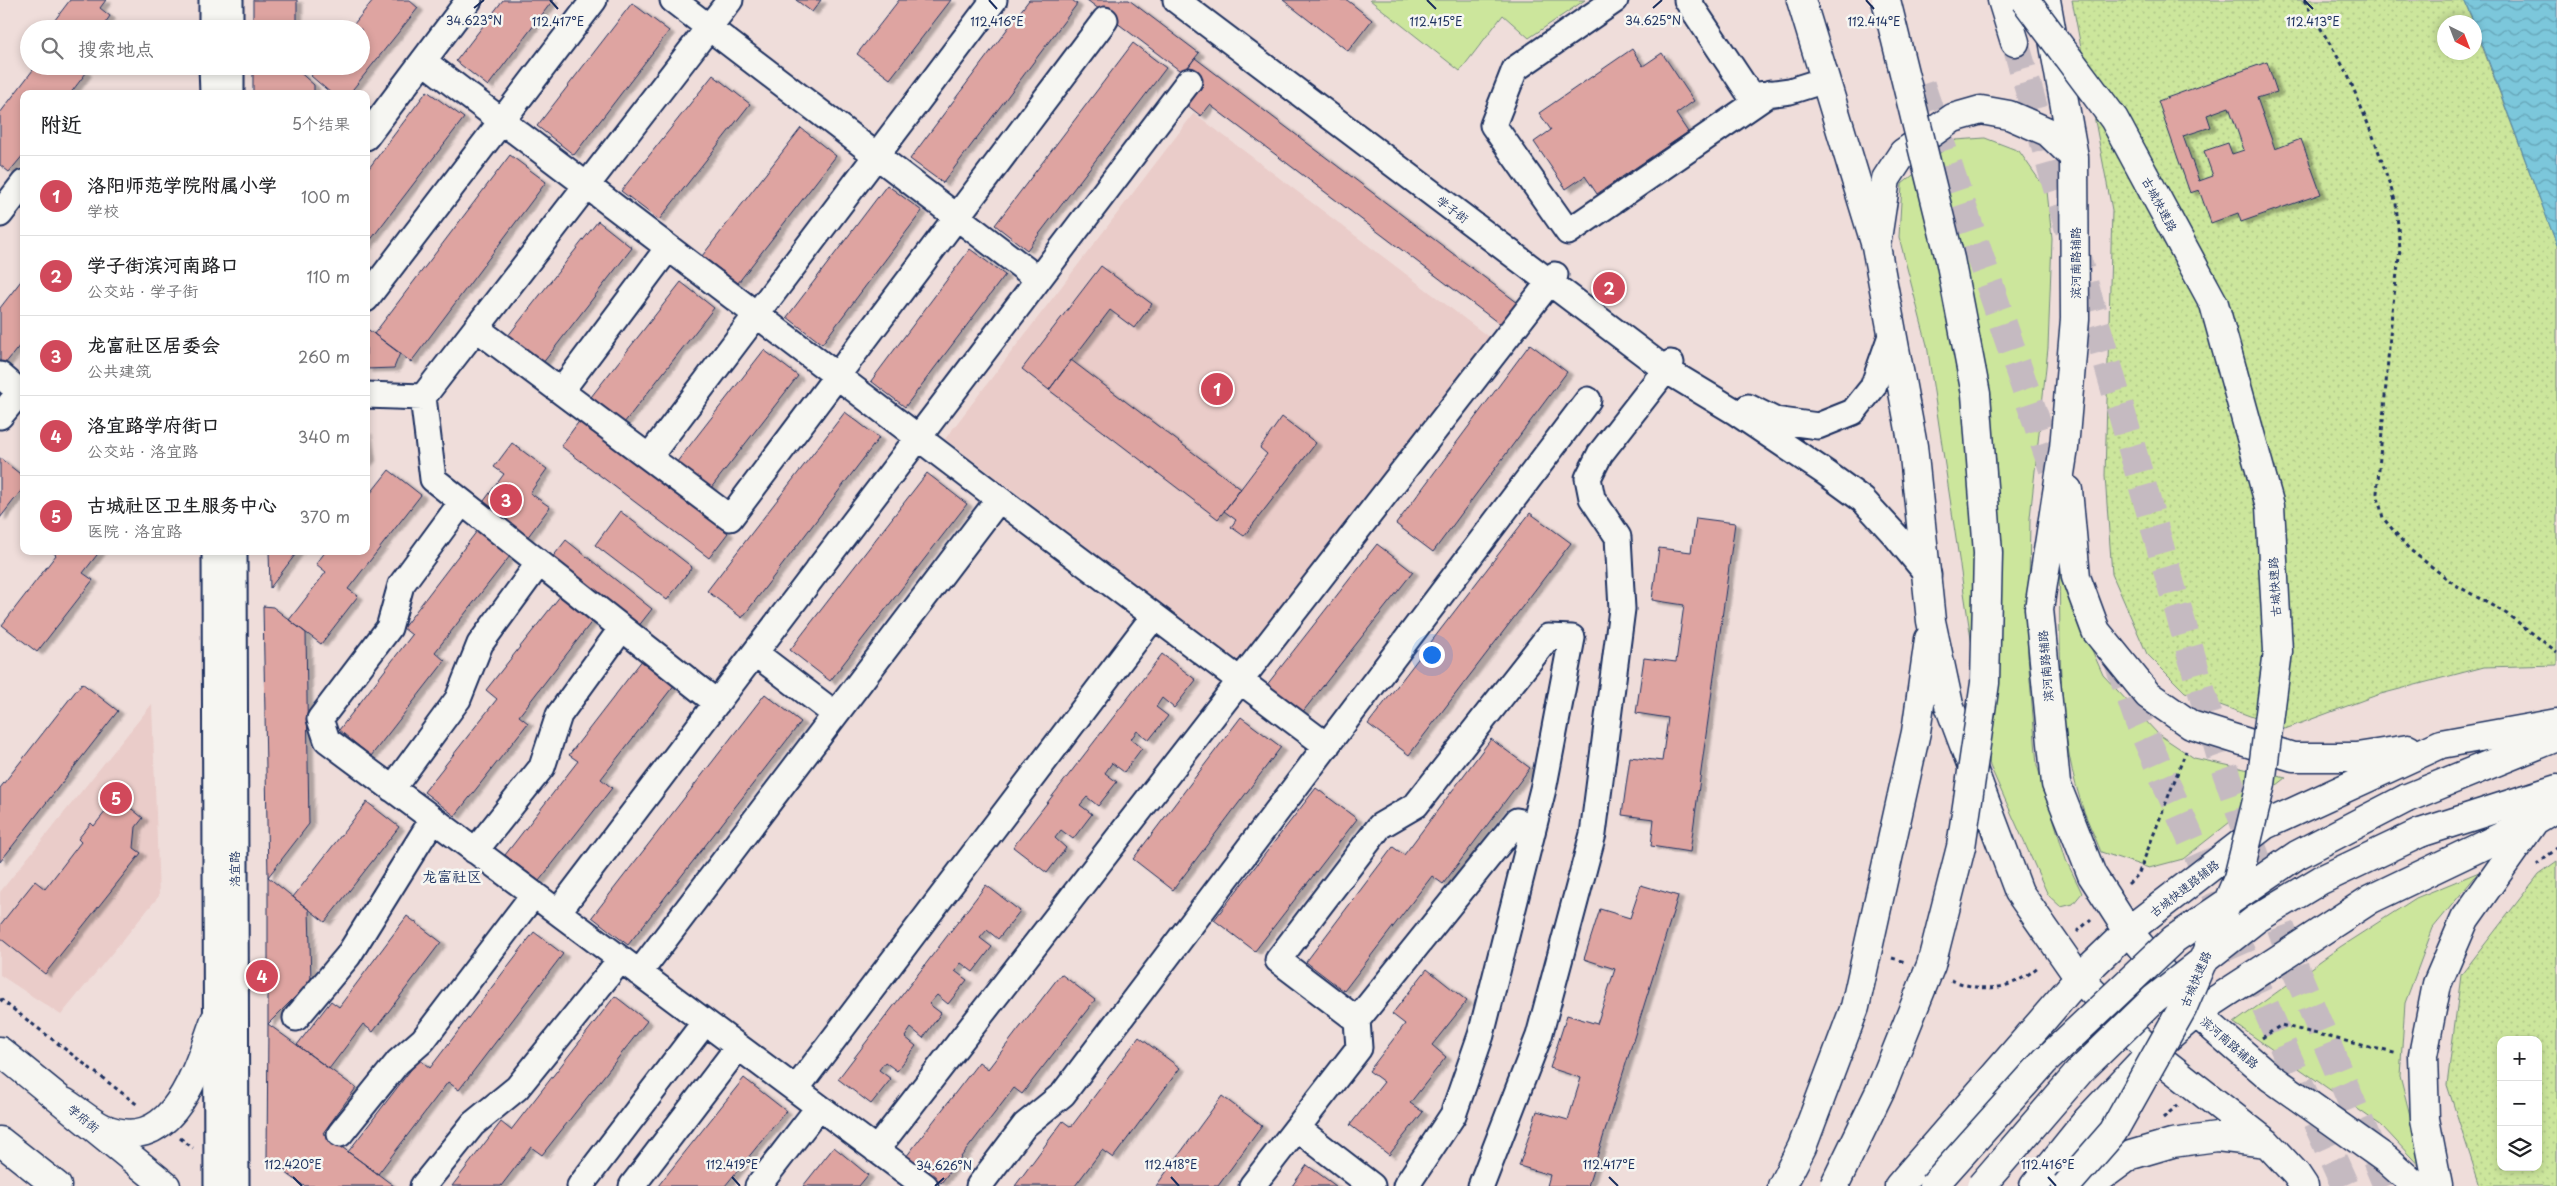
<!DOCTYPE html>
<html lang="zh">
<meta charset="utf-8">
<style>
body{margin:0;font-family:"Playpen Sans","LXGW WenKai TC",sans-serif;background:#f6f6f6;color:#202124}
.controls{position:absolute;right:15px;bottom:15px;display:grid;overflow:hidden;border-radius:10px;box-shadow:0 2px 8px #0003}
.controls button{width:45px;height:45px;display:grid;place-items:center;padding:0;border:0;border-bottom:1px solid #e0e0e0;background:#fff;color:#202124;font:25px sans-serif}
.compass{position:absolute;left:2437px;top:15px;width:45px;height:45px;border-radius:50%;background:#fff;box-shadow:0 2px 8px #0003;rotate:138deg}
.you{position:absolute;left:1431px;top:654px;width:18px;height:18px;margin:-12px;border:4px solid #fff;border-radius:50%;background:#1a73e8;box-shadow:0 0 0 8px #1a73e833}
.badge{display:grid;place-items:center;width:32px;height:32px;border-radius:50%;background:#d1495b;color:#fff;font-size:16px;font-weight:700}
.pin{position:absolute;translate:-50% -50%;border:2px solid #fff;box-shadow:0 1px 5px #0006}
.list{margin:0;padding:0;list-style:none}
h2{display:flex;justify-content:space-between;align-items:center;height:65px;margin:0;padding:0 20px;font-size:21px}
h2 small{font-size:16px;font-weight:400;color:#757577}
.list li{display:grid;grid-template-columns:32px 1fr auto;gap:15px;align-items:center;box-sizing:border-box;height:80px;padding:0 20px;border-top:1px solid #e0e0e0}
.list b{display:block;font-size:19px;white-space:nowrap}
.list p{margin:0;font-size:16px;white-space:nowrap;color:#757577}
.list em{font-size:16px;font-style:normal;color:#757577}
.icon{flex:none;width:28px;height:28px;fill:none;stroke:currentColor;stroke-width:2;stroke-linecap:round;stroke-linejoin:round}
.map{position:relative;flex:none;width:2557px;height:1186px;overflow:hidden}
.search{position:absolute;background:#fff;box-shadow:0 2px 8px #0003;left:20px;top:20px;width:350px;height:55px;display:flex;align-items:center;gap:12px;box-sizing:border-box;padding:0 18px;border-radius:28px;color:#757577;font-size:19px}
.panel{position:absolute;background:#fff;box-shadow:0 2px 8px #0003;left:20px;top:90px;width:350px;height:465px;border-radius:10px}
.map>svg:first-child{display:block}
</style>
<div class="map">
<svg width="2557" height="1186" viewBox="0 0 2557 1186">
<defs>
<pattern id="park-dots" width="8" height="8" patternUnits="userSpaceOnUse" patternTransform="scale(1.25)"><rect width="8" height="8" fill="#cce69c"/><path d="M2 2h.1M6 6h.1" fill="none" stroke="#afc689" stroke-width="1.8" stroke-linecap="round"/></pattern>
<pattern id="water-waves" width="16" height="10" patternUnits="userSpaceOnUse" patternTransform="scale(1.25)"><rect width="16" height="10" fill="#7bc7db"/><path d="M0 5q4-4 8 0t8 0" fill="none" stroke="#64a2b5"/></pattern>
<filter id="shadow"><feDropShadow dx="5.5" dy="3" stdDeviation="1" flood-color="#0004"/></filter>
</defs>
<rect width="100%" height="100%" fill="#efddda"/>
<filter id="ink" filterUnits="userSpaceOnUse"><feTurbulence type="fractalNoise" baseFrequency=".02" numOctaves="2"/><feDisplacementMap in="SourceGraphic" scale="10" xChannelSelector="R" yChannelSelector="G"/><feConvolveMatrix kernelMatrix="1 2 1 2 8 2 1 2 1" color-interpolation-filters="sRGB"/></filter>
<g filter="url(#ink)">
<!-- built -->
<path fill="#eaccc9" d="M 1194,113 L 1490,338 L 1241,664 L 945,439 Z
M 152,704 L 159,896 L 61,1015 L 0,975 L 0,892 Z"/>
<!-- grass -->
<path fill="#cce69c" stroke="#748a7d" d="M 1370,0 L 1585,0 L 1529,38 L 1503,15 L 1460,71 Z
M 1985,138 L 2019,151 L 2047,191 L 2052,239 L 2048,348 L 2030,518 L 2028,656 L 2037,765 L 2066,860 L 2082,893 L 2073,904 L 2061,907 L 2048,895 L 1990,766 L 1927,345 L 1899,237 L 1902,184 L 1956,140 Z
M 2059,563 L 2073,607 L 2103,675 L 2158,734 L 2194,758 L 2286,778 L 2183,859 L 2149,868 L 2101,852 C 2094,834 2085,817 2080,799 C 2056,724 2061,640 2059,563 Z
M 2479,872 L 2433,928 L 2405,1003 L 2400,1076 L 2424,1171 L 2382,1126 L 2234,1023 L 2340,947 L 2416,898 Z"/>
<!-- park -->
<path fill="url(#park-dots)" stroke="#748a7d" fill-rule="evenodd" d="M 2072,0 L 2464,0 L 2473,22 L 2444,22 L 2444,52 L 2474,52 L 2475,27 L 2557,245 L 2557,665 L 2484,667 L 2377,695 L 2285,729 L 2185,692 L 2147,654 L 2112,574 L 2105,476 L 2112,210 Z
M 2557,861 L 2557,1186 L 2480,1186 L 2447,1085 L 2461,975 L 2539,874 ZM 2501,1040 L 2538,1040 L 2538,1167 L 2501,1167 Z"/>
<!-- water -->
<path fill="url(#water-waves)" stroke="#558aa9" d="M 2464,0 L 2557,0 L 2557,245 L 2474,22 Z"/>
<!-- building -->
<path fill="#dea4a1" stroke="#1b2f5e" fill-rule="evenodd" filter="url(#shadow)" d="M 70,0 L 106,0 L 100,8 L 110,16 L 101,29 L 48,29 Z
M 253,0 L 297,0 L 297,27 L 253,27 Z
M 373,0 L 409,0 L 418,8 L 349,94 L 332,94 L 311,76 L 319,66 L 361,66 L 361,29 L 350,29 Z
M 503,0 L 553,0 L 488,86 L 456,61 Z
M 796,0 L 821,0 L 812,12 Z
M 899,0 L 951,0 L 890,79 L 857,54 Z
M 1029,0 L 1072,0 L 1077,4 L 943,183 L 910,159 Z
M 1087,0 L 1129,0 L 1199,53 L 1183,73 Z
M 1283,0 L 1347,0 L 1372,20 L 1348,51 Z
M 632,3 L 669,31 L 574,155 L 537,126 Z
M 253,27 L 297,27 L 297,29 Z
M 1133,43 L 1166,68 L 1027,250 L 995,225 Z
M 1632,49 L 1643,66 L 1662,53 L 1694,101 L 1676,114 L 1688,132 L 1597,194 L 1585,176 L 1566,189 L 1534,142 L 1551,130 L 1539,113 Z
M 1195,58 L 1518,303 L 1501,325 L 1210,105 L 1201,116 L 1187,105 L 1203,86 L 1185,72 Z
M 2267,62 L 2277,92 L 2257,98 L 2275,149 L 2301,139 L 2321,194 L 2241,222 L 2238,213 L 2211,223 L 2199,190 L 2190,193 L 2158,101 ZM 2229,107 L 2244,150 L 2232,154 L 2228,143 L 2204,151 L 2213,176 L 2199,181 L 2183,136 L 2211,127 L 2207,115 Z
M 36,66 L 77,66 L 86,73 L 70,94 L 24,94 L 24,154 L 9,172 L 0,165 L 0,113 Z
M 253,66 L 296,66 L 296,69 L 314,85 L 314,94 L 253,94 Z
M 713,75 L 750,104 L 659,220 L 621,191 Z
M 427,91 L 464,118 L 366,246 L 366,172 Z
M 801,128 L 836,156 L 738,283 L 702,256 Z
M 510,155 L 546,182 L 411,362 L 374,334 Z
M 887,185 L 922,211 L 822,344 L 787,317 Z
M 598,221 L 632,248 L 539,368 L 504,341 Z
M 970,249 L 1005,275 L 905,407 L 871,381 Z
M 1101,266 L 1152,304 L 1134,328 L 1110,310 L 1049,390 L 1022,369 Z
M 24,277 L 24,340 L 5,364 L 0,361 L 0,308 Z
M 681,282 L 714,308 L 624,423 L 591,397 Z
M 366,328 L 400,353 L 394,368 L 366,369 Z
M 1530,344 L 1567,372 L 1433,552 L 1396,524 Z
M 764,350 L 798,376 L 707,493 L 673,467 Z
M 1071,360 L 1241,489 L 1218,519 L 1049,390 Z
M 845,412 L 879,438 L 742,618 L 707,591 Z
M 1282,417 L 1316,443 L 1244,536 L 1231,527 L 1236,520 L 1224,511 L 1267,454 L 1260,448 Z
M 580,420 L 728,533 L 709,558 L 561,446 Z
M 366,431 L 370,458 L 366,463 Z
M 512,443 L 547,469 L 530,493 L 550,507 L 524,542 L 478,509 L 504,474 L 494,467 Z
M 0,458 L 24,477 L 24,487 L 0,518 Z
M 389,470 L 421,495 L 348,589 L 358,596 L 321,644 L 289,620 L 326,572 L 316,564 L 326,551 L 366,551 L 366,499 Z
M 927,473 L 967,504 L 830,681 L 790,650 Z
M 620,511 L 692,567 L 667,600 L 595,545 Z
M 1530,513 L 1571,543 L 1409,755 L 1368,724 Z
M 1696,518 L 1735,523 L 1690,852 L 1651,846 L 1654,819 L 1622,815 L 1630,757 L 1662,761 L 1668,718 L 1636,713 L 1644,658 L 1676,662 L 1684,605 L 1652,600 L 1659,548 L 1691,552 Z
M 477,531 L 510,556 L 435,652 L 445,661 L 371,756 L 339,730 L 412,635 L 403,628 Z
M 566,540 L 652,609 L 634,632 L 548,563 Z
M 1377,544 L 1413,572 L 1301,714 L 1266,686 Z
M 51,551 L 100,551 L 83,573 L 93,580 L 37,652 L 2,625 L 56,555 Z
M 269,551 L 298,551 L 270,588 Z
M 561,595 L 593,620 L 519,716 L 528,723 L 455,816 L 424,792 L 497,699 L 486,690 Z
M 263,606 L 273,607 L 306,633 L 309,824 L 268,877 Z
M 1162,654 L 1196,680 L 1174,708 L 1162,698 L 1156,707 L 1168,716 L 1149,740 L 1137,731 L 1131,739 L 1142,748 L 1124,772 L 1112,763 L 1105,773 L 1117,782 L 1098,806 L 1087,797 L 1080,805 L 1092,814 L 1073,839 L 1061,830 L 1055,838 L 1066,848 L 1047,873 L 1013,847 Z
M 643,659 L 675,684 L 601,779 L 612,788 L 539,881 L 505,855 L 578,761 L 569,755 Z
M 82,683 L 118,711 L 0,862 L 0,788 Z
M 765,694 L 801,722 L 628,945 L 592,917 Z
M 1241,717 L 1281,747 L 1173,890 L 1133,859 Z
M 1491,739 L 1530,768 L 1443,884 L 1432,876 L 1344,991 L 1306,962 L 1393,847 L 1404,855 Z
M 1316,788 L 1357,819 L 1255,951 L 1214,920 Z
M 117,797 L 143,818 L 136,827 L 134,848 L 141,853 L 45,974 L 0,938 L 0,925 L 35,881 L 45,889 L 81,842 L 78,839 L 91,823 L 94,826 Z
M 367,802 L 399,827 L 325,922 L 293,897 Z
M 268,877 L 309,910 L 311,981 L 268,1024 Z
M 986,885 L 1020,911 L 998,939 L 987,930 L 980,938 L 992,947 L 973,972 L 961,963 L 955,971 L 967,980 L 948,1004 L 937,995 L 929,1004 L 941,1013 L 923,1038 L 911,1028 L 905,1037 L 916,1046 L 897,1071 L 885,1062 L 879,1070 L 891,1079 L 871,1104 L 838,1079 Z
M 1641,885 L 1678,896 L 1588,1186 L 1547,1186 L 1550,1175 L 1519,1166 L 1537,1111 L 1568,1120 L 1581,1078 L 1550,1068 L 1567,1015 L 1597,1024 L 1615,969 L 1584,959 L 1600,909 L 1630,918 Z
M 407,916 L 441,942 L 373,1032 L 363,1024 L 329,1069 L 297,1045 L 331,1001 L 339,1007 Z
M 534,932 L 563,954 L 459,1090 L 448,1082 L 378,1174 L 348,1152 L 419,1059 L 430,1068 Z
M 1427,969 L 1467,1001 L 1432,1045 L 1446,1057 L 1410,1103 L 1423,1112 L 1389,1155 L 1350,1125 L 1384,1082 L 1369,1071 L 1405,1024 L 1392,1014 Z
M 1061,974 L 1095,1000 L 1022,1094 L 1014,1088 L 941,1183 L 906,1157 L 979,1062 L 988,1069 Z
M 615,996 L 647,1021 L 542,1155 L 531,1147 L 501,1186 L 452,1186 L 501,1122 L 511,1130 Z
M 268,1024 L 356,1088 L 323,1133 L 394,1186 L 304,1186 L 267,1159 Z
M 1139,1037 L 1180,1068 L 1113,1158 L 1102,1150 L 1075,1186 L 1015,1186 L 1063,1121 L 1071,1127 Z
M 744,1078 L 786,1111 L 725,1186 L 658,1186 Z
M 1222,1096 L 1262,1126 L 1218,1186 L 1156,1186 Z
M 834,1147 L 868,1175 L 859,1186 L 803,1186 Z
M 1307,1165 L 1336,1186 L 1292,1186 Z"/>
<g fill="none" stroke-linecap="round" stroke-linejoin="round">
<!-- major-tunnel -->
<path stroke="#c5bac1" stroke-width="28" stroke-dasharray="28 14" stroke-linecap="butt" d="M 2015,42 L 2220,755 L 2297,973 L 2387,1186
M 1921,85 L 2061,493
M 2117,659 L 2138,720 L 2345,1186"/>
<!-- minor casing -->
<g stroke="#1b2f5e" stroke-width="29">
<path id="minor" d="M 212,0 L 212,29
M 230,0 L 230,29
M 673,0 L 1038,279
M 1176,0 L 1666,370 L 1734,411 L 1826,473 L 1863,500 L 1896,536 L 1928,575
M 1615,0 L 1515,69 L 1493,125 L 1568,232 L 1770,93
M 1687,0 L 1751,96 L 1790,91 L 1825,80
M 423,61 L 999,499 L 639,973
M 212,66 L 213,94
M 231,66 L 231,94
M 366,137 L 469,0
M 0,214 L 24,183
M 366,299 L 594,0
M 476,328 L 730,518 L 1105,20
M 0,375 L 20,392
M 561,391 L 668,248
M 366,395 L 423,397
M 1748,407 L 1774,420 L 1818,426 L 1853,412 L 1873,387 L 1892,333
M 0,416 L 20,392 L 24,392
M 649,457 L 994,0
M 999,499 L 1327,746
M 462,502 L 401,585 L 389,628 L 320,719 L 327,740 L 925,1186
M 215,551 L 217,1186
M 234,551 L 236,1186
M 755,653 L 835,714
M 717,703 L 433,479 L 423,397 L 730,0
M 392,789 L 458,699 L 480,644 L 539,563
M 475,851 L 542,767 L 559,715 L 622,628
M 558,912 L 1189,81
M 296,1018 L 348,956 L 433,819
M 1357,1020 L 1278,960 L 1380,826 L 1416,805 L 1548,637 L 1572,638 L 1544,785 L 1481,1035 L 1453,1115 L 1406,1186
M 796,1089 L 1154,616
M 1297,1128 L 1372,1186
M 340,1134 L 398,1062 L 423,1040 L 534,894
M 876,1150 L 1555,275
M 423,1186 L 473,1124 L 517,1088 L 621,959
M 580,1186 L 705,1022
M 632,1186 L 738,1047
M 758,1186 L 819,1107
M 979,1186 L 1025,1125 L 1063,1094 L 1588,400
M 1252,1186 L 1359,1048 L 1357,1020 L 1517,821
M 1481,1186 L 1539,1036 L 1593,834 L 1622,609 L 1618,537 L 1592,498 L 1588,478 L 1600,454 L 1671,363"/>
</g>
<!-- major casing -->
<g stroke="#1b2f5e" stroke-width="31">
<path id="major" d="M 1801,0 L 1876,246 L 1913,446 L 1931,621 L 1949,705 L 2019,892 L 2079,978 L 2151,1052 L 2267,1143 L 2296,1174 L 2304,1186
M 2002,0 L 2015,42
M 2046,0 L 2074,157 L 2075,319 L 2064,448 L 2039,609 L 2056,784 L 2092,875 L 2128,931 L 2196,1013 L 2270,1077 L 2387,1160 L 2416,1186
M 1877,239 L 1886,179 L 1903,153 L 1953,118 L 1981,110 L 2009,115 L 2048,132 L 2074,157
M 2068,490 L 2076,577 L 2096,631 L 2148,695 L 2191,725 L 2293,757 L 2357,757 L 2408,749
M 0,1051 L 166,1186
M 64,1102 C 77,1110 90,1122 103,1128 C 174,1157 197,1068 215,1020
M 0,1141 L 57,1186
M 1782,1186 L 1802,1147 L 1855,1007 L 1916,732 L 1929,639
M 1899,1186 L 2079,978 L 2128,931 L 2265,825 L 2441,744 L 2557,723
M 2034,1186 L 2088,1119 L 2151,1052 L 2196,1013 L 2371,899 L 2534,821 L 2557,807
M 2089,1186 L 2131,1155 L 2172,1143 L 2217,1137 L 2267,1143
M 2438,1186 L 2425,1119 L 2423,1055 L 2437,984 L 2465,919 L 2533,823"/>
</g>
<!-- highway casing -->
<g stroke="#1b2f5e" stroke-width="31">
<path id="highway" d="M 2407,798 L 2557,737
M 2420,833 L 2557,789"/>
</g>
<!-- path -->
<path stroke="#1b2f5e" stroke-width="3" stroke-dasharray="4 4" stroke-linecap="butt" d="M 2304,0 L 2347,73 L 2375,141 L 2396,203 L 2400,250 L 2392,311 L 2377,493 L 2383,518 L 2409,549 L 2454,584 L 2507,614 L 2557,652
M 2537,865 L 2557,848
M 2128,884 L 2138,875 L 2186,751
M 2077,932 L 2091,919
M 1892,958 L 1905,962
M 1951,980 C 1985,993 2010,991 2039,966
M 0,999 L 139,1106
M 2262,1038 L 2281,1025 L 2398,1054
M 2163,1118 L 2179,1104
M 180,1138 L 193,1148"/>
<!-- minor -->
<use href="#minor" stroke="#f6f6f2" stroke-width="25"/>
<!-- major -->
<use href="#major" stroke="#f6f6f2" stroke-width="28"/>
<!-- highway -->
<use href="#highway" stroke="#f6f6f2" stroke-width="28"/>
<!-- highway-bridge casing -->
<g stroke="#1b2f5e" stroke-width="31" stroke-linecap="butt">
<path id="highway-bridge" d="M 2025,0 L 2114,119 L 2214,304 L 2270,506 L 2278,651 L 2261,784 L 2238,878 L 2182,1009 L 2113,1132 L 2066,1186
M 1834,1186 L 1881,1089 L 1931,965 L 1961,847 L 1985,683 L 1988,553 L 1976,394 L 1950,259 L 1886,0
M 1933,1186 L 2045,1061 L 2174,939 L 2297,855 L 2407,798
M 1981,1186 L 2080,1071 L 2154,999 L 2256,919 L 2321,880 L 2420,833"/>
</g>
<!-- highway-bridge -->
<use href="#highway-bridge" stroke="#f6f6f2" stroke-width="28"/>
</g>
</g>
<!-- ticks -->
<path fill="none" stroke="#1b2f5e" stroke-width="2" d="M 550,0 L 558,9M 989,0 L 997,9M 1427,0 L 1436,9M 1866,0 L 1874,9M 2304,0 L 2313,9M 474,8 L 484,0M 1653,8 L 1662,0M 293,1177 L 302,1186M 732,1177 L 740,1186M 1171,1177 L 1179,1186M 1609,1177 L 1618,1186M 2048,1177 L 2056,1186M 935,1186 L 944,1178"/>
<g text-anchor="middle" dominant-baseline="central" stroke-width="5" stroke-linejoin="round" paint-order="stroke">
<!-- street labels -->
<g font-size="12" fill="#1b2f5e" stroke="#f6f6f2">
<text transform="translate(2160 204) rotate(62)">古城快速路</text>
<text transform="translate(1453 209) rotate(37)">学子街</text>
<text transform="translate(2075 263) rotate(-90)">滨河南路辅路</text>
<text transform="translate(2274 587) rotate(-93)">古城快速路</text>
<text transform="translate(2045 666) rotate(-95)">滨河南路辅路</text>
<text transform="translate(234 869) rotate(-90)">洛宜路</text>
<text transform="translate(2184 888) rotate(-38)">古城快速路辅路</text>
<text transform="translate(2195 979) rotate(-67)">古城快速路</text>
<text transform="translate(2230 1042) rotate(41)">滨河南路辅路</text>
<text transform="translate(84 1118) rotate(39)">学府街</text>
</g>
<!-- quarter labels -->
<g font-size="15" fill="#1b2f5e" stroke="#f6f6f2">
<text x="452" y="875">龙富社区</text>
</g>
</g>
<g font-size="12" text-anchor="middle" fill="#1b2f5e" stroke="#f6f6f2" stroke-width="5" stroke-linejoin="round" paint-order="stroke">
<text x="474" y="25">34.623°N</text>
<text x="1653" y="25">34.625°N</text>
<text x="558" y="26">112.417°E</text>
<text x="997" y="26">112.416°E</text>
<text x="1436" y="26">112.415°E</text>
<text x="1874" y="26">112.414°E</text>
<text x="2313" y="26">112.413°E</text>
<text x="293" y="1169">112.420°E</text>
<text x="732" y="1169">112.419°E</text>
<text x="1171" y="1169">112.418°E</text>
<text x="1609" y="1169">112.417°E</text>
<text x="2048" y="1169">112.416°E</text>
<text x="944" y="1170">34.626°N</text>
</g>
</svg>
<div class="controls">
<button>+</button>
<button>−</button>
<button><svg class="icon" aria-label="layers" viewBox="0 0 24 24"><path d="M12 4l9 5-9 5-9-5zM3 14l9 5 9-5"/></svg></button>
</div>
<svg class="compass" viewBox="-18 -18 36 36"><path d="M0-13l5 13h-10z" fill="#e53935"/><path d="M0 13l5-13h-10z" fill="#757577"/></svg>
<div class="you"></div>
<div class="pin badge" style="left:1217px;top:389px">1</div>
<div class="pin badge" style="left:1609px;top:288px">2</div>
<div class="pin badge" style="left:506px;top:500px">3</div>
<div class="pin badge" style="left:262px;top:976px">4</div>
<div class="pin badge" style="left:116px;top:798px">5</div>
<div class="search"><svg class="icon" aria-label="search" viewBox="0 0 24 24"><circle cx="10" cy="10" r="6"/><path d="M15 15l6 6"/></svg>搜索地点</div>
<section class="panel">
<h2>附近<small>5个结果</small></h2>
<ul class="list">
<li><span class="badge">1</span><div><b>洛阳师范学院附属小学</b><p>学校</p></div><em>100 m</em></li>
<li><span class="badge">2</span><div><b>学子街滨河南路口</b><p>公交站 · 学子街</p></div><em>110 m</em></li>
<li><span class="badge">3</span><div><b>龙富社区居委会</b><p>公共建筑</p></div><em>260 m</em></li>
<li><span class="badge">4</span><div><b>洛宜路学府街口</b><p>公交站 · 洛宜路</p></div><em>340 m</em></li>
<li><span class="badge">5</span><div><b>古城社区卫生服务中心</b><p>医院 · 洛宜路</p></div><em>370 m</em></li>
</ul>
</section>
</div>
